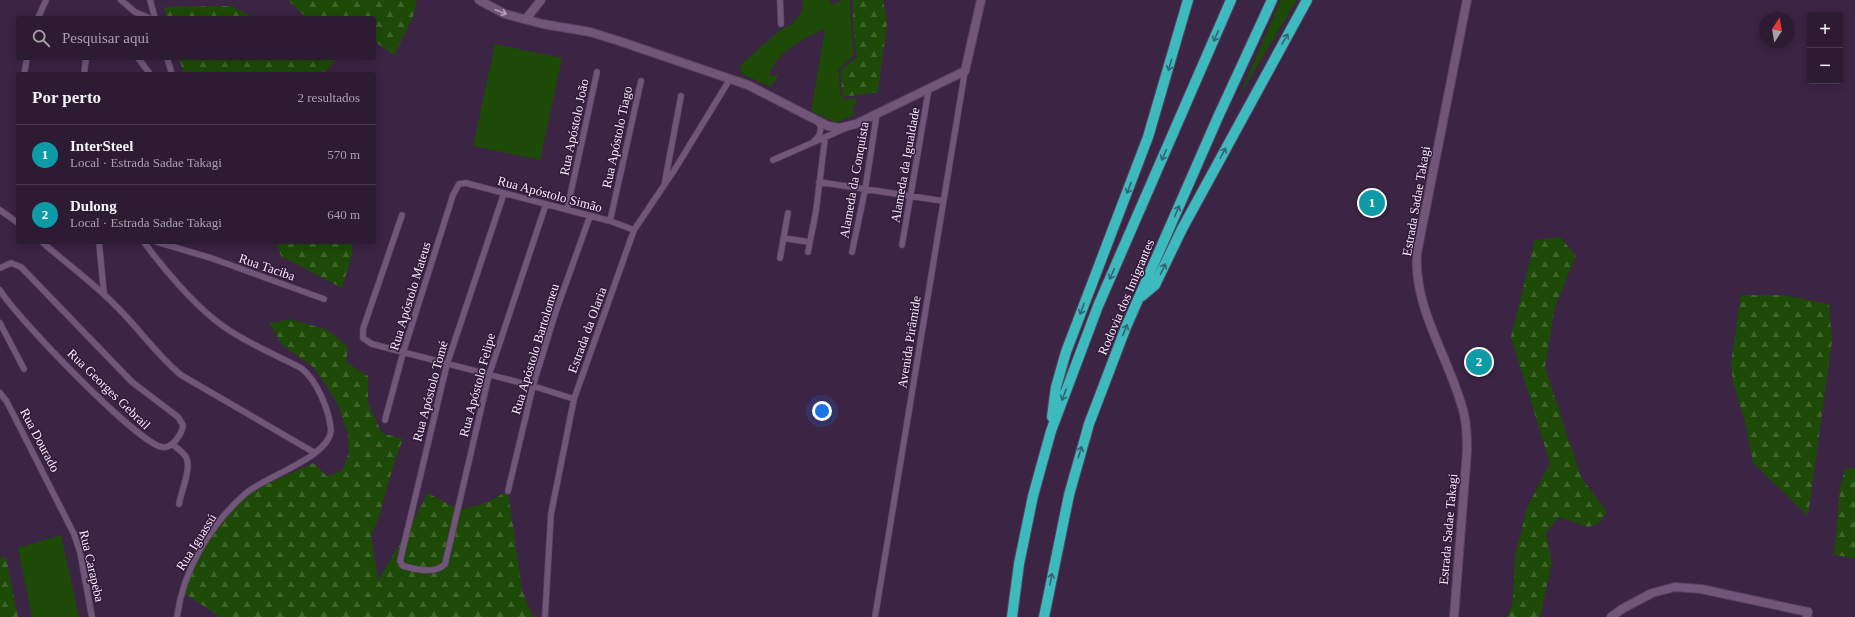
<!DOCTYPE html>
<html lang="pt">
<meta charset="utf-8">
<style>
body{margin:0;font-family:"Times New Roman",serif;background:#35243b;color:#f1f3f6}
.controls{position:absolute;right:12px;top:12px;display:grid;overflow:hidden;border-radius:4px;box-shadow:0 2px 10px #0003}
.controls button{width:36px;height:36px;display:grid;place-items:center;padding:0;border:0;border-bottom:1px solid #48394e;background:#2d1b33;color:#f1f3f6;font:20px sans-serif}
.compass{position:absolute;left:1759px;top:12px;width:36px;height:36px;border-radius:50%;background:#2d1b33;box-shadow:0 2px 10px #0003;rotate:12deg}
.you{position:absolute;left:822px;top:411px;width:14px;height:14px;margin:-10px;border:3px solid #fff;border-radius:50%;background:#1a73e8;box-shadow:0 0 0 6px #1a73e833}
.badge{display:grid;place-items:center;width:26px;height:26px;border-radius:50%;background:#79d158;color:#fff;font-size:13px;font-weight:700}
.pin{position:absolute;translate:-50% -50%;border:2px solid #fff;box-shadow:0 1px 4px #0006}
.list{margin:0;padding:0;list-style:none}
h2{display:flex;justify-content:space-between;align-items:center;height:52px;margin:0;padding:0 16px;font-size:17px}
h2 small{font-size:13px;font-weight:400;color:#a7a1ac}
.list li{display:grid;grid-template-columns:26px 1fr auto;gap:12px;align-items:center;box-sizing:border-box;height:60px;padding:0 16px;border-top:1px solid #48394e}
.list b{display:block;font-size:15px;white-space:nowrap}
.list p{margin:0;font-size:13px;white-space:nowrap;color:#a7a1ac}
.list em{font-size:13px;font-style:normal;color:#a7a1ac}
.icon{flex:none;width:22px;height:22px;fill:none;stroke:currentColor;stroke-width:2;stroke-linecap:round;stroke-linejoin:round}
.map{position:relative;flex:none;width:1855px;height:617px;overflow:hidden}
.search{position:absolute;background:#2d1b33;box-shadow:0 2px 10px #0003;left:16px;top:16px;width:360px;height:44px;display:flex;align-items:center;gap:10px;box-sizing:border-box;padding:0 14px;border-radius:4px;color:#a7a1ac;font-size:15px}
.panel{position:absolute;background:#2d1b33;box-shadow:0 2px 10px #0003;left:16px;top:72px;width:360px;height:172px;border-radius:4px}
.map>svg:first-child{display:block}
</style>
<div class="map">
<svg width="1855" height="617" viewBox="0 0 1855 617">
<defs>
<pattern id="forest-firs" width="22" height="20" patternUnits="userSpaceOnUse"><rect width="22" height="20" fill="#1d4a07"/><path d="M5 1l3.5 6h-7zM16 11l3.5 6h-7z" fill="#3f642c"/></pattern>
</defs>
<rect width="100%" height="100%" fill="#3c2444"/>
<!-- green -->
<path fill="#1d4a07" d="M 803,0 L 830,0 L 831,5 L 842,0 L 850,0 L 851,28 L 854,55 L 838,70 L 841,96 L 845,100 L 856,98 L 857,104 L 852,105 L 855,114 L 836,123 L 811,111 L 825,29 C 804,38 776,52 769,76 L 779,75 L 771,87 L 742,74 L 740,66 L 774,35 L 785,27 L 793,24 L 802,11 Z
M 1281,0 L 1297,0 L 1238,98 Z
M 495,44 L 562,58 L 540,160 L 473,146 Z
M 61,535 L 79,617 L 32,617 L 18,548 Z"/>
<!-- forest -->
<path fill="url(#forest-firs)" d="M 288,0 L 417,0 L 413,17 L 394,55 L 374,41 L 374,18 L 307,18 Z
M 853,0 L 883,0 L 887,24 L 878,92 L 843,97 L 840,71 L 857,57 L 853,29 Z
M 232,6 L 254,18 L 167,18 L 164,7 Z
M 179,58 L 338,58 L 323,74 L 184,74 Z
M 1560,237 L 1576,256 L 1555,307 L 1545,367 L 1581,477 L 1607,512 L 1599,523 L 1588,527 L 1559,517 L 1546,533 L 1552,562 L 1540,617 L 1507,617 L 1513,602 L 1515,556 L 1527,508 L 1550,463 L 1511,337 L 1535,240 Z
M 276,242 L 352,242 L 352,255 L 342,288 L 281,256 Z
M 1741,295 L 1782,295 L 1829,304 L 1832,341 L 1808,516 L 1753,463 L 1746,426 L 1733,382 L 1731,363 Z
M 290,319 L 328,330 L 348,347 L 346,362 L 368,376 L 368,403 L 382,433 L 403,439 L 394,463 L 378,520 L 371,535 L 378,580 L 408,531 L 428,493 L 459,510 L 486,503 L 508,491 L 522,590 L 533,617 L 221,617 L 182,592 L 203,548 L 245,494 L 313,463 L 327,476 L 342,471 L 349,452 L 348,435 L 339,407 L 328,388 L 313,367 L 281,344 L 270,323 Z
M 1855,468 L 1855,558 L 1834,555 L 1840,488 L 1845,469 Z
M 6,557 L 18,617 L 0,617 L 0,558 Z"/>
<g fill="none" stroke-linecap="round" stroke-linejoin="round">
<!-- street casing -->
<g stroke="#57415d" stroke-width="7">
<path id="street" d="M 121,0 L 135,12 L 149,18
M 150,0 L 155,18
M 780,0 L 781,24
M 38,18 L 46,0
M 138,58 L 150,74
M 167,58 L 172,74
M 24,74 L 27,58
M 84,74 L 86,58
M 814,141 L 819,136 L 821,127 L 818,122
M 773,160 L 846,128
M 665,181 L 681,96
M 819,182 L 943,201
M 504,193 L 447,364 L 400,561 L 403,566 C 416,569 434,575 445,564 L 489,375 L 546,204
M 0,210 L 18,223
M 567,210 L 597,72
M 402,215 L 363,329 L 363,338 L 372,344 L 533,386 L 574,399
M 610,221 L 641,81
M 783,238 L 809,242
M 42,242 C 67,264 95,284 118,308 C 140,330 157,355 181,375 L 315,453
M 99,242 L 104,294
M 144,242 C 161,266 192,302 215,320 C 238,339 274,354 301,368 C 317,380 329,410 331,430 C 329,458 265,476 245,494 C 210,525 183,570 177,617
M 157,242 L 211,258 L 324,299
M 902,245 L 929,88
M 808,252 L 816,211 L 825,138
M 852,252 L 865,190 L 877,113
M 780,258 L 788,213
M 0,268 L 11,263 L 21,267 L 132,382 L 178,417 L 183,425 C 182,434 172,449 162,447 C 137,443 15,316 0,290
M 0,323 L 24,369
M 0,393 L 7,402 L 74,534 L 80,552 L 92,617
M 385,420 L 403,353 L 453,195 L 459,184 L 466,183 L 610,221 L 634,230
M 172,444 C 177,448 183,452 186,457 C 192,467 181,492 179,504
M 508,491 L 533,386 L 556,311 L 590,216
M 545,617 L 551,514 L 574,399 L 634,230 L 675,169 L 730,79
M 875,617 L 965,71"/>
</g>
<!-- secondary casing -->
<g stroke="#57415d" stroke-width="10">
<path id="secondary" d="M 479,0 L 505,14 L 543,24 L 590,32 L 619,41 L 748,85 L 828,126 L 839,128 L 856,124 L 965,71 L 981,0
M 526,19 L 541,0
M 1454,617 L 1467,451 C 1467,438 1467,426 1464,414 C 1451,360 1413,310 1417,253 L 1467,0
M 1611,617 L 1622,609 L 1652,593 L 1675,587 L 1701,589 L 1808,612 L 1807,617"/>
</g>
<!-- highway casing -->
<g stroke="#57415d" stroke-width="12">
<path id="highway" d="M 1142,296 L 1155,285 L 1182,229 L 1307,0
M 1052,417 L 1056,387 L 1066,352 L 1148,137 L 1188,0
M 1012,617 L 1019,564 L 1033,496 L 1051,431 L 1098,306 L 1231,0
M 1044,617 L 1069,495 L 1089,424 L 1126,327 L 1218,117 L 1272,0"/>
</g>
<!-- street -->
<use href="#street" stroke="#715679" stroke-width="5.5"/>
<!-- secondary -->
<use href="#secondary" stroke="#715679" stroke-width="8"/>
<!-- highway -->
<use href="#highway" stroke="#3dbabd" stroke-width="10"/>
</g>
<!-- one-way arrows -->
<defs><path id="oneway-shaft" d="M-6 0H5M1.5-3L5.5 0L1.5 3" fill="none" stroke-width="1.6" stroke-linecap="round" stroke-linejoin="round"/></defs>
<use stroke="#b6a0bc" href="#oneway-shaft" transform="translate(501 12) rotate(22)"/>
<g stroke="#376274">
<use href="#oneway-shaft" transform="translate(1216 36) rotate(114)"/>
<use href="#oneway-shaft" transform="translate(1285 39) rotate(-60)"/>
<use href="#oneway-shaft" transform="translate(1170 65) rotate(106)"/>
<use href="#oneway-shaft" transform="translate(1223 153) rotate(-62)"/>
<use href="#oneway-shaft" transform="translate(1164 155) rotate(114)"/>
<use href="#oneway-shaft" transform="translate(1129 188) rotate(111)"/>
<use href="#oneway-shaft" transform="translate(1177 211) rotate(-67)"/>
<use href="#oneway-shaft" transform="translate(1163 269) rotate(-64)"/>
<use href="#oneway-shaft" transform="translate(1112 274) rotate(114)"/>
<use href="#oneway-shaft" transform="translate(1082 309) rotate(111)"/>
<use href="#oneway-shaft" transform="translate(1125 330) rotate(-67)"/>
<use href="#oneway-shaft" transform="translate(1064 395) rotate(110)"/>
<use href="#oneway-shaft" transform="translate(1080 452) rotate(-73)"/>
<use href="#oneway-shaft" transform="translate(1051 579) rotate(-79)"/>
</g>
<g text-anchor="middle" dominant-baseline="central" stroke-width="3" stroke-linejoin="round" paint-order="stroke">
<!-- street labels -->
<g font-size="13" fill="#faeaff" stroke="#321a39">
<text transform="translate(574 127) rotate(-78)">Rua Apóstolo João</text>
<text transform="translate(617 137) rotate(-78)">Rua Apóstolo Tiago</text>
<text transform="translate(905 165) rotate(-80)">Alameda da Igualdade</text>
<text transform="translate(854 180) rotate(-80)">Alameda da Conquista</text>
<text transform="translate(550 194) rotate(15)">Rua Apóstolo Simão</text>
<text transform="translate(1416 201) rotate(-80)">Estrada Sadae Takagi</text>
<text transform="translate(267 267) rotate(19)">Rua Taciba</text>
<text transform="translate(410 296) rotate(-73)">Rua Apóstolo Mateus</text>
<text transform="translate(1126 297) rotate(-67)">Rodovia dos Imigrantes</text>
<text transform="translate(587 330) rotate(-70)">Estrada da Olaria</text>
<text transform="translate(909 342) rotate(-81)">Avenida Pirâmide</text>
<text transform="translate(535 349) rotate(-73)">Rua Apóstolo Bartolomeu</text>
<text transform="translate(477 385) rotate(-75)">Rua Apóstolo Felipe</text>
<text transform="translate(109 389) rotate(44)">Rua Georges Gebrail</text>
<text transform="translate(430 391) rotate(-75)">Rua Apóstolo Tomé</text>
<text transform="translate(40 440) rotate(62)">Rua Dourado</text>
<text transform="translate(1448 529) rotate(-85)">Estrada Sadae Takagi</text>
<text transform="translate(196 542) rotate(-58)">Rua Iguassú</text>
<text transform="translate(92 566) rotate(77)">Rua Carapeba</text>
</g>
</g>
</svg>
<div class="controls">
<button>+</button>
<button>−</button>
</div>
<svg class="compass" viewBox="-18 -18 36 36"><path d="M0-13l5 13h-10z" fill="#e53935"/><path d="M0 13l5-13h-10z" fill="#a7a1ac"/></svg>
<div class="you"></div>
<div class="pin badge" style="left:1372px;top:203px;background:#0f9aa8">1</div>
<div class="pin badge" style="left:1479px;top:362px;background:#0f9aa8">2</div>
<div class="search"><svg class="icon" aria-label="search" viewBox="0 0 24 24"><circle cx="10" cy="10" r="6"/><path d="M15 15l6 6"/></svg>Pesquisar aqui</div>
<section class="panel">
<h2>Por perto<small>2 resultados</small></h2>
<ul class="list">
<li><span class="badge" style="background:#0f9aa8">1</span><div><b>InterSteel</b><p>Local · Estrada Sadae Takagi</p></div><em>570 m</em></li>
<li><span class="badge" style="background:#0f9aa8">2</span><div><b>Dulong</b><p>Local · Estrada Sadae Takagi</p></div><em>640 m</em></li>
</ul>
</section>
</div>
